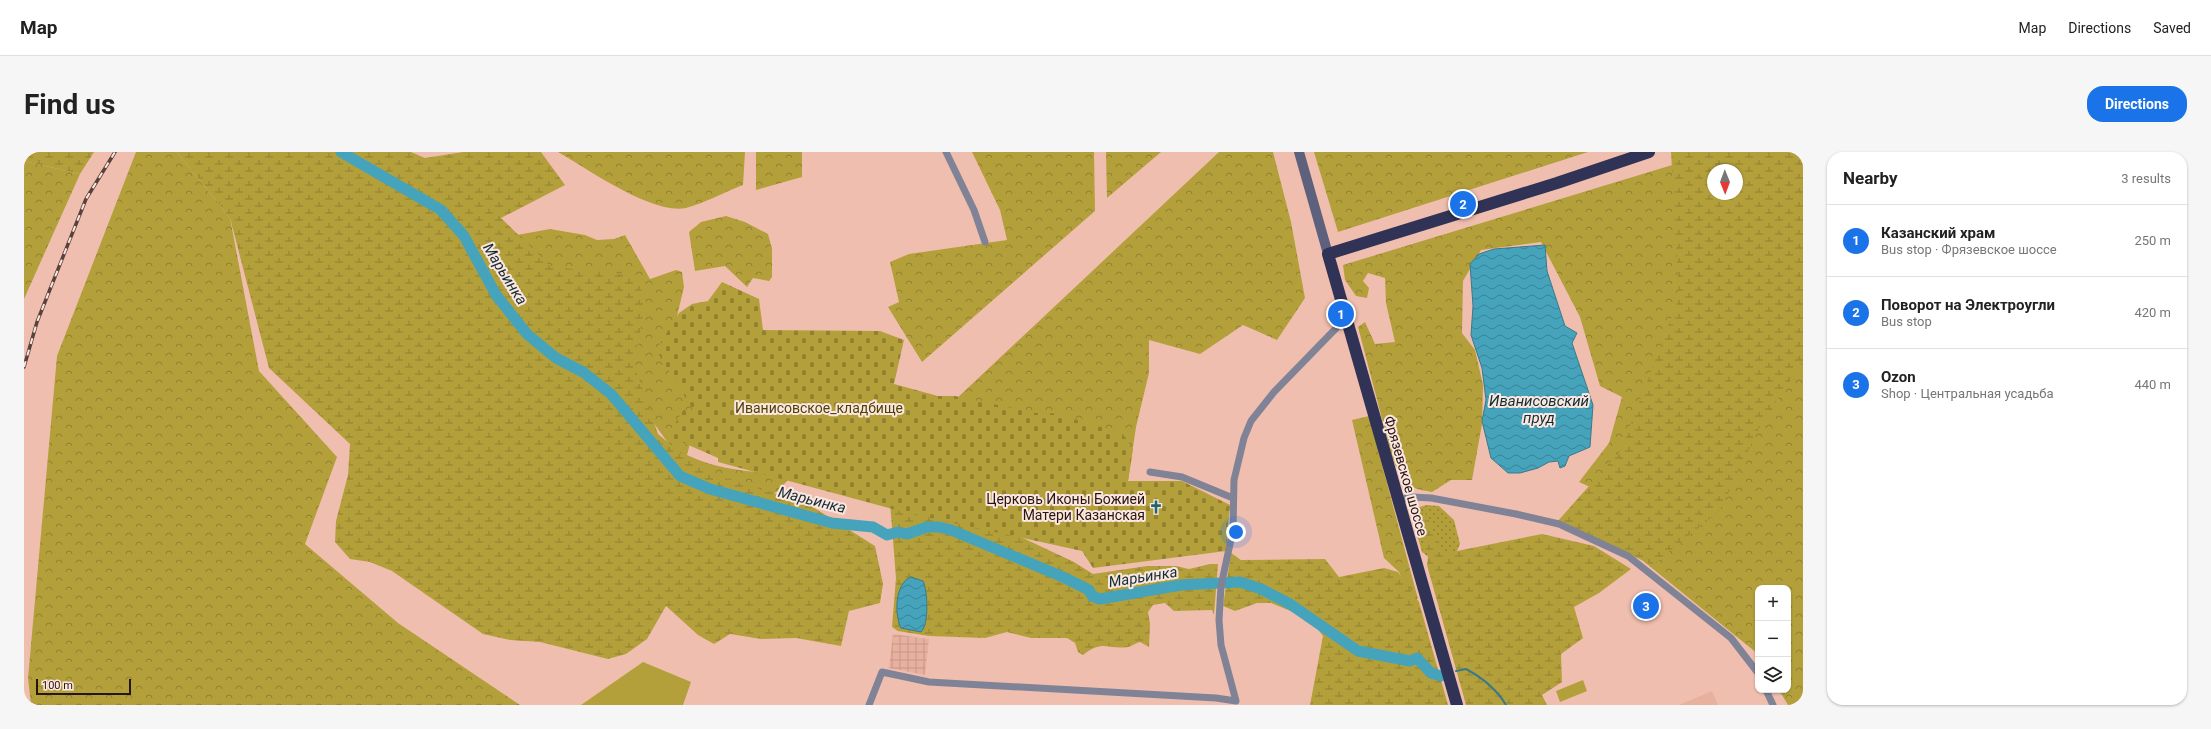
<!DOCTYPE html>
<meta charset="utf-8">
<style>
body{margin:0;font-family:Roboto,sans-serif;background:#f6f6f6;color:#222}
.controls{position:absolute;right:12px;bottom:12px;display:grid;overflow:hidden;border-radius:8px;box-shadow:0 1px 3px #0004}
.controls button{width:36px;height:36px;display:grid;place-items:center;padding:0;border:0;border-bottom:1px solid #e0e0e0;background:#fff;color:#222;font:20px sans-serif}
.compass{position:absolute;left:1683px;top:12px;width:36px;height:36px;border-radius:50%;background:#fff;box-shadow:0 1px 3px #0004;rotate:179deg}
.scale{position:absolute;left:12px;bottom:10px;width:95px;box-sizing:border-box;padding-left:4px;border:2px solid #271610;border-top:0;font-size:11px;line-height:14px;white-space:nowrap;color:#271610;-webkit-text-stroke:3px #fce7e0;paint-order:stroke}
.you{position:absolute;left:1212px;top:380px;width:14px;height:14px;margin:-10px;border:3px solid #fff;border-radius:50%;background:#1a73e8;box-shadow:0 0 0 6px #1a73e833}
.badge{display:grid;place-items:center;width:26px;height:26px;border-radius:50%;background:#1a73e8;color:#fff;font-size:13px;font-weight:700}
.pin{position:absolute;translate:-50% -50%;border:2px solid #fff;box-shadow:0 1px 4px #0006}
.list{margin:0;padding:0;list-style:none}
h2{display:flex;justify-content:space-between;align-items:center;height:52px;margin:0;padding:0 16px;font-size:17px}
h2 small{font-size:13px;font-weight:400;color:#767676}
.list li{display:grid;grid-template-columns:26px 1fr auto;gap:12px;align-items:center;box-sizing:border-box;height:72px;padding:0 16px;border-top:1px solid #e0e0e0}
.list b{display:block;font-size:15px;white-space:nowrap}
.list p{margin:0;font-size:13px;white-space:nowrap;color:#767676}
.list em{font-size:13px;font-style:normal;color:#767676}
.icon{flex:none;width:22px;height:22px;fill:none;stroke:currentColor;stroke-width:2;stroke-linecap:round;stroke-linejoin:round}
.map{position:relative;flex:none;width:1779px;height:553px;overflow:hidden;border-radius:16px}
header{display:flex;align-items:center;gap:24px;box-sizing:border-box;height:56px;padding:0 20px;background:#fff;border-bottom:1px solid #e0e0e0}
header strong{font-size:19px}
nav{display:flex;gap:22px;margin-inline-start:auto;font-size:14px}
.intro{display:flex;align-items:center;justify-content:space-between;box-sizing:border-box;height:96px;padding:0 24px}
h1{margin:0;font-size:28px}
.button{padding:10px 18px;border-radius:16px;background:#1a73e8;color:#fff;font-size:14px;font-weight:700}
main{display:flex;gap:24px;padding:0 24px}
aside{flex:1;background:#fff;border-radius:16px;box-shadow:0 1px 3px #0004}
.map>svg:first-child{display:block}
</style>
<header>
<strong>Map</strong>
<nav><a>Map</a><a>Directions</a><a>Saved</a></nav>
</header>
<div class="intro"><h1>Find us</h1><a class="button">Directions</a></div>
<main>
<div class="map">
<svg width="1779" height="553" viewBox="0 0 1779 553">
<defs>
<pattern id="industrial-grid" width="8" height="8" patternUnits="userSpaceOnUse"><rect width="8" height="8" fill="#e8b09e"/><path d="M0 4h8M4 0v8" fill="none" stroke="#c79787"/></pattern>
<pattern id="grass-dots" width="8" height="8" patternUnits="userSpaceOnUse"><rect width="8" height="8" fill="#b3a03b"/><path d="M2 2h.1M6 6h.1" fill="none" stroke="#928130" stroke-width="1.8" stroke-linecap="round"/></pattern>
<pattern id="forest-crowns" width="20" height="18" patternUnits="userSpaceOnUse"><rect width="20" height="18" fill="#b3a03b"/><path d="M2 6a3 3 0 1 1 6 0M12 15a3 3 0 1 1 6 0" fill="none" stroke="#928130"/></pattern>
<pattern id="wetland-marsh" width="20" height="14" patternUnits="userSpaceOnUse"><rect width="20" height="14" fill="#b3a03b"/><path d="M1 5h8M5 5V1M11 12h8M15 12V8" fill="none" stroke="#928130"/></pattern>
<pattern id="cemetery-stones" width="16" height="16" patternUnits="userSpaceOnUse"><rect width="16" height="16" fill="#b3a03b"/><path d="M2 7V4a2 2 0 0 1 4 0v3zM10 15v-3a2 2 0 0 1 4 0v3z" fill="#928130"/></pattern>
<pattern id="water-waves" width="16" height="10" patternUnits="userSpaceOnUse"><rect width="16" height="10" fill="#45a3bc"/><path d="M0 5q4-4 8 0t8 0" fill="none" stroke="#3a8497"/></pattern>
</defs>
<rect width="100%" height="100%" fill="#f0beaf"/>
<!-- built -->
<path fill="#e8b09e" d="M 1688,539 L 1694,553 L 1655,553 Z"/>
<!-- industrial -->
<path fill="url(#industrial-grid)" d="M 869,482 L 905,487 L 901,523 L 865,516 Z"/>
<!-- grass -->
<path fill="url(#grass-dots)" d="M 1403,353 L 1415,354 L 1430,368 L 1436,392 L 1429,408 L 1411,410 L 1398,400 L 1388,364 L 1392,356 Z"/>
<!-- forest -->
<path fill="url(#forest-crowns)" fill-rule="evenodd" d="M 112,0 L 153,0 L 206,66 L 235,219 L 313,305 L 281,392 L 374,471 L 496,553 L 7,553 L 4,526 L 33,204 Z
M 534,0 L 721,0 L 719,33 C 701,40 681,51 662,56 C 628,63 564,17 534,0 Z
M 732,0 L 778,0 L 778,25 L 732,38 Z
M 948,0 L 1070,0 L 1071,59 L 898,210 L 864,155 L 875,150 L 866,110 L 885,102 L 983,88 L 976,58 Z
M 1082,0 L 1137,0 L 1083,46 Z
M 1195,0 L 1249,0 L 1267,70 L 1281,146 L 1253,188 L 1219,173 L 1176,202 L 1125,188 L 1125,221 L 1112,275 L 1104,329 L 931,248 Z
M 1290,0 L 1564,0 L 1314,80 Z
M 1691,0 L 1713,0 L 1717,94 L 1594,348 L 1555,330 L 1585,291 L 1598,245 L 1576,234 L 1556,165 L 1517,90 L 1457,98 L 1439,129 L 1438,181 L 1451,198 L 1459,233 L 1458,272 L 1448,328 L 1427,328 L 1408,340 C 1379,335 1379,331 1368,305 L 1334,175 L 1341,170 L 1351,192 L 1371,190 L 1362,151 L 1361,126 L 1344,121 L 1339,129 L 1345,136 L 1343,146 L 1332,144 L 1321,128 L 1319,113 ZM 1689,18 L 1713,18 L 1713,42 L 1689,42 Z
M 0,9 L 56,22 L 0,147 Z
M 702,64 L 721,70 L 744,82 L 748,97 L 748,125 L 745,129 L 729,126 L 723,135 L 701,114 L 671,119 L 665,80 L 677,70 Z
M 526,77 L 561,83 L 573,88 L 590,87 L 601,83 L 626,127 L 652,118 L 658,120 L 660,135 L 649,181 L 692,194 L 663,303 C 696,319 732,320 768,323 L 755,338 L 745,345 L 701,332 L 658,310 L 493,83 Z
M 1779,96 L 1779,553 L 1764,553 L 1755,538 L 1764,538 L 1764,436 L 1734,436 L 1734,502 L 1597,391 Z
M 1345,264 L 1394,447 L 1386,447 L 1375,420 L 1360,406 L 1328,268 Z"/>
<!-- wetland -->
<path fill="url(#wetland-marsh)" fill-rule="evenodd" d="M 0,0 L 70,0 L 56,22 L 0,9 Z
M 153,0 L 387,0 L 401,6 L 439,0 L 517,0 L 541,33 L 477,66 L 527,115 L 610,123 L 622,147 L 610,212 L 634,282 L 679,319 L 784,352 L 851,394 L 859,432 L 856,451 L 825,459 L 817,494 L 772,486 L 737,487 L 706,482 L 690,492 L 674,483 L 642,454 L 623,487 L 602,502 L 584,507 L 516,490 L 486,488 L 459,482 L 368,419 L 346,410 L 326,407 L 311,390 L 312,369 L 324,323 L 326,292 L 245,216 L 206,66 Z
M 1647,0 L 1779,0 L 1779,209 L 1735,276 L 1696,358 L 1629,413 L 1533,370 L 1597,298 L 1655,146 ZM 1689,18 L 1713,18 L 1713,42 L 1689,42 Z
M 866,351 L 986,380 L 1050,410 L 1069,422 L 1123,414 L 1152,414 L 1165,417 L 1186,412 L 1194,412 L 1190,463 L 1188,458 L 1150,459 L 1141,451 L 1129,453 L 1124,460 L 1126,472 L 1125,495 L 1116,490 C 1112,491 1108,494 1104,495 C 1084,498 1079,487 1059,503 L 1054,500 L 1051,491 L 1043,486 L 1007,486 L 983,480 L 961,486 L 905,484 L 874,479 L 868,475 L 872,426 Z
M 1401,360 L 1416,394 L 1423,401 L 1518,382 L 1570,394 L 1607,417 L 1575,441 L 1550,455 L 1559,486 L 1537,502 L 1538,530 L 1518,543 L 1523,553 L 1442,553 L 1403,413 L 1404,405 L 1393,368 L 1394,362 Z
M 1207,401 L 1217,408 L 1301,407 L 1315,425 L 1360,416 L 1374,420 L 1395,450 L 1424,553 L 1286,553 L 1299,484 L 1286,467 L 1247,451 L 1233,451 L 1211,459 L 1199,454 Z"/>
<!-- cemetery -->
<path fill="url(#cemetery-stones)" d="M 698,130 L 735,147 L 739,178 L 856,179 L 880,188 L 870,232 L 914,244 L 931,244 L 1022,263 L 1028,261 L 1098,281 L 1109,297 L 1104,329 L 1158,329 L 1206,353 L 1202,399 L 1069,416 L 1058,399 L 876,359 L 694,310 L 694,306 L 644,284 L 660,257 L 671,261 L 632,198 L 655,161 L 668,152 L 684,149 Z"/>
<!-- garden -->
<path fill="#b3a03b" d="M 619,510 L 667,530 L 659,553 L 557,553 Z
M 1559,528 L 1563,539 L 1536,550 L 1532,539 Z"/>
<!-- water -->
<path fill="url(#water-waves)" stroke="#3c7988" d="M 1521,93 L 1523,119 L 1541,174 L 1553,181 L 1548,191 L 1569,253 L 1566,295 L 1545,304 L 1541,314 L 1536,316 L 1534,309 L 1525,310 L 1514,316 L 1496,321 L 1484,321 L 1467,306 L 1458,269 L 1462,248 L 1458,216 L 1447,183 L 1449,154 L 1446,112 L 1455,102 L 1470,97 Z
M 887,425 L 899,429 C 904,439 905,473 897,480 L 877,476 C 870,462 871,431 887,425 Z"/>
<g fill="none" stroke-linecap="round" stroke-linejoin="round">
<!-- stream -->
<path stroke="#3c7988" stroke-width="2" d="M 1432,519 L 1442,517 C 1457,525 1473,538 1482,553"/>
<!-- river -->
<path stroke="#45a3bc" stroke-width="11" d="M 317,0 L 417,58 L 440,84 L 472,143 L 503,182 L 532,206 L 559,220 L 587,242 L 656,324 L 686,337 L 808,371 L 849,375 L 863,383 L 874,380 L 883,382 L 903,375 L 915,375 L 927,378 L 1039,425 L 1065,438 L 1068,444 L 1076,447 L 1157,433 L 1216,430 L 1237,437 L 1266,452 L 1334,499 L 1386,509 L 1393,506 L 1407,521 L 1417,524"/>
<!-- street -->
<path stroke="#808396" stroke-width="7" d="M 922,0 L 950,58 L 961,90
M 1126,320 L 1158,325 L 1209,346
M 1373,348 L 1388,345 L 1407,346 L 1492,362 L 1535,372 L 1604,404 L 1707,486 L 1734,521
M 1742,538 L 1749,553
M 845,553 L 858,520 L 905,530 L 1192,546 L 1212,549 L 1197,493 L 1195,468 L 1197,434 L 1209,378 L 1210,328 L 1220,286 L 1227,269 L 1250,240 L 1322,166"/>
<!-- secondary -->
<path stroke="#5d617b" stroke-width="10" d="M 1275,0 L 1304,102"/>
<!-- highway -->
<path stroke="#303356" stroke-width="12" d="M 1433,553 L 1304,102 L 1533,31 L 1625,0"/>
<!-- rail casing -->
<g stroke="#5a4139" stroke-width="3.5">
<path id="rail" d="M 0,215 L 13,170 L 62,47 L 91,0"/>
</g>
<!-- rail -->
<use href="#rail" stroke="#fce7e0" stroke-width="2" stroke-dasharray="6" stroke-linecap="butt"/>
</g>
<!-- icons -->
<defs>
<g id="church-bare" transform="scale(1.08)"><path d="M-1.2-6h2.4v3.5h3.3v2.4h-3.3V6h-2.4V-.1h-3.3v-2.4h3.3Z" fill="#1f6475" stroke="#fce7e0" stroke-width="2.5" paint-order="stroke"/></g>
</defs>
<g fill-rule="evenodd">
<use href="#church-bare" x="1132" y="355"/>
</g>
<g text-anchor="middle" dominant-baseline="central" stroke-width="4" stroke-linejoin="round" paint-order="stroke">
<!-- park labels -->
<g font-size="14" fill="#4d4206" stroke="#fce7e0">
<text x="795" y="256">Иванисовское_кладбище</text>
</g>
<!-- street labels -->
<g font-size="14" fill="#271610" stroke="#fce7e0">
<text transform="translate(1382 324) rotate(74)">Фрязевское шоссе</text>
</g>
<!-- poi labels -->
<g font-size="14" fill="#271610" stroke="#fce7e0" text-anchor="end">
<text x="1121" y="347">Церковь Иконы Божией<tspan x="1121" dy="16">Матери Казанская</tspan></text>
</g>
<!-- water labels -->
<g font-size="15" font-style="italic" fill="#112e36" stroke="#fce7e0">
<text transform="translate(481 122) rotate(58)">Марьинка</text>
<text x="1515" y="249">Иванисовский<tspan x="1515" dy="17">пруд</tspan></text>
<text transform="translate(788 348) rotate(14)">Марьинка</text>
<text transform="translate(1119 425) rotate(-9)">Марьинка</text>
</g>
</g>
</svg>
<div class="controls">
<button>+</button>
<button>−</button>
<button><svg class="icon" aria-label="layers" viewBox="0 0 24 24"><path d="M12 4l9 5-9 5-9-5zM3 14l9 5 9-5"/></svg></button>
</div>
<svg class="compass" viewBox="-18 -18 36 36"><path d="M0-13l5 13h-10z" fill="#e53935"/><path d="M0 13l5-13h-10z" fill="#767676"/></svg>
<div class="scale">100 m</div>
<div class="you"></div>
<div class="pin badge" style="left:1317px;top:162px">1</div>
<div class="pin badge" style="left:1439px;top:52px">2</div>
<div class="pin badge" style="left:1622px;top:454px">3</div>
</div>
<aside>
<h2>Nearby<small>3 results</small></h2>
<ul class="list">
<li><span class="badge">1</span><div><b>Казанский храм</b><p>Bus stop · Фрязевское шоссе</p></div><em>250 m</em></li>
<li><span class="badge">2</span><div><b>Поворот на Электроугли</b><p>Bus stop</p></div><em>420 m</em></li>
<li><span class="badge">3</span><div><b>Ozon</b><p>Shop · Центральная усадьба</p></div><em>440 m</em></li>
</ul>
</aside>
</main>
